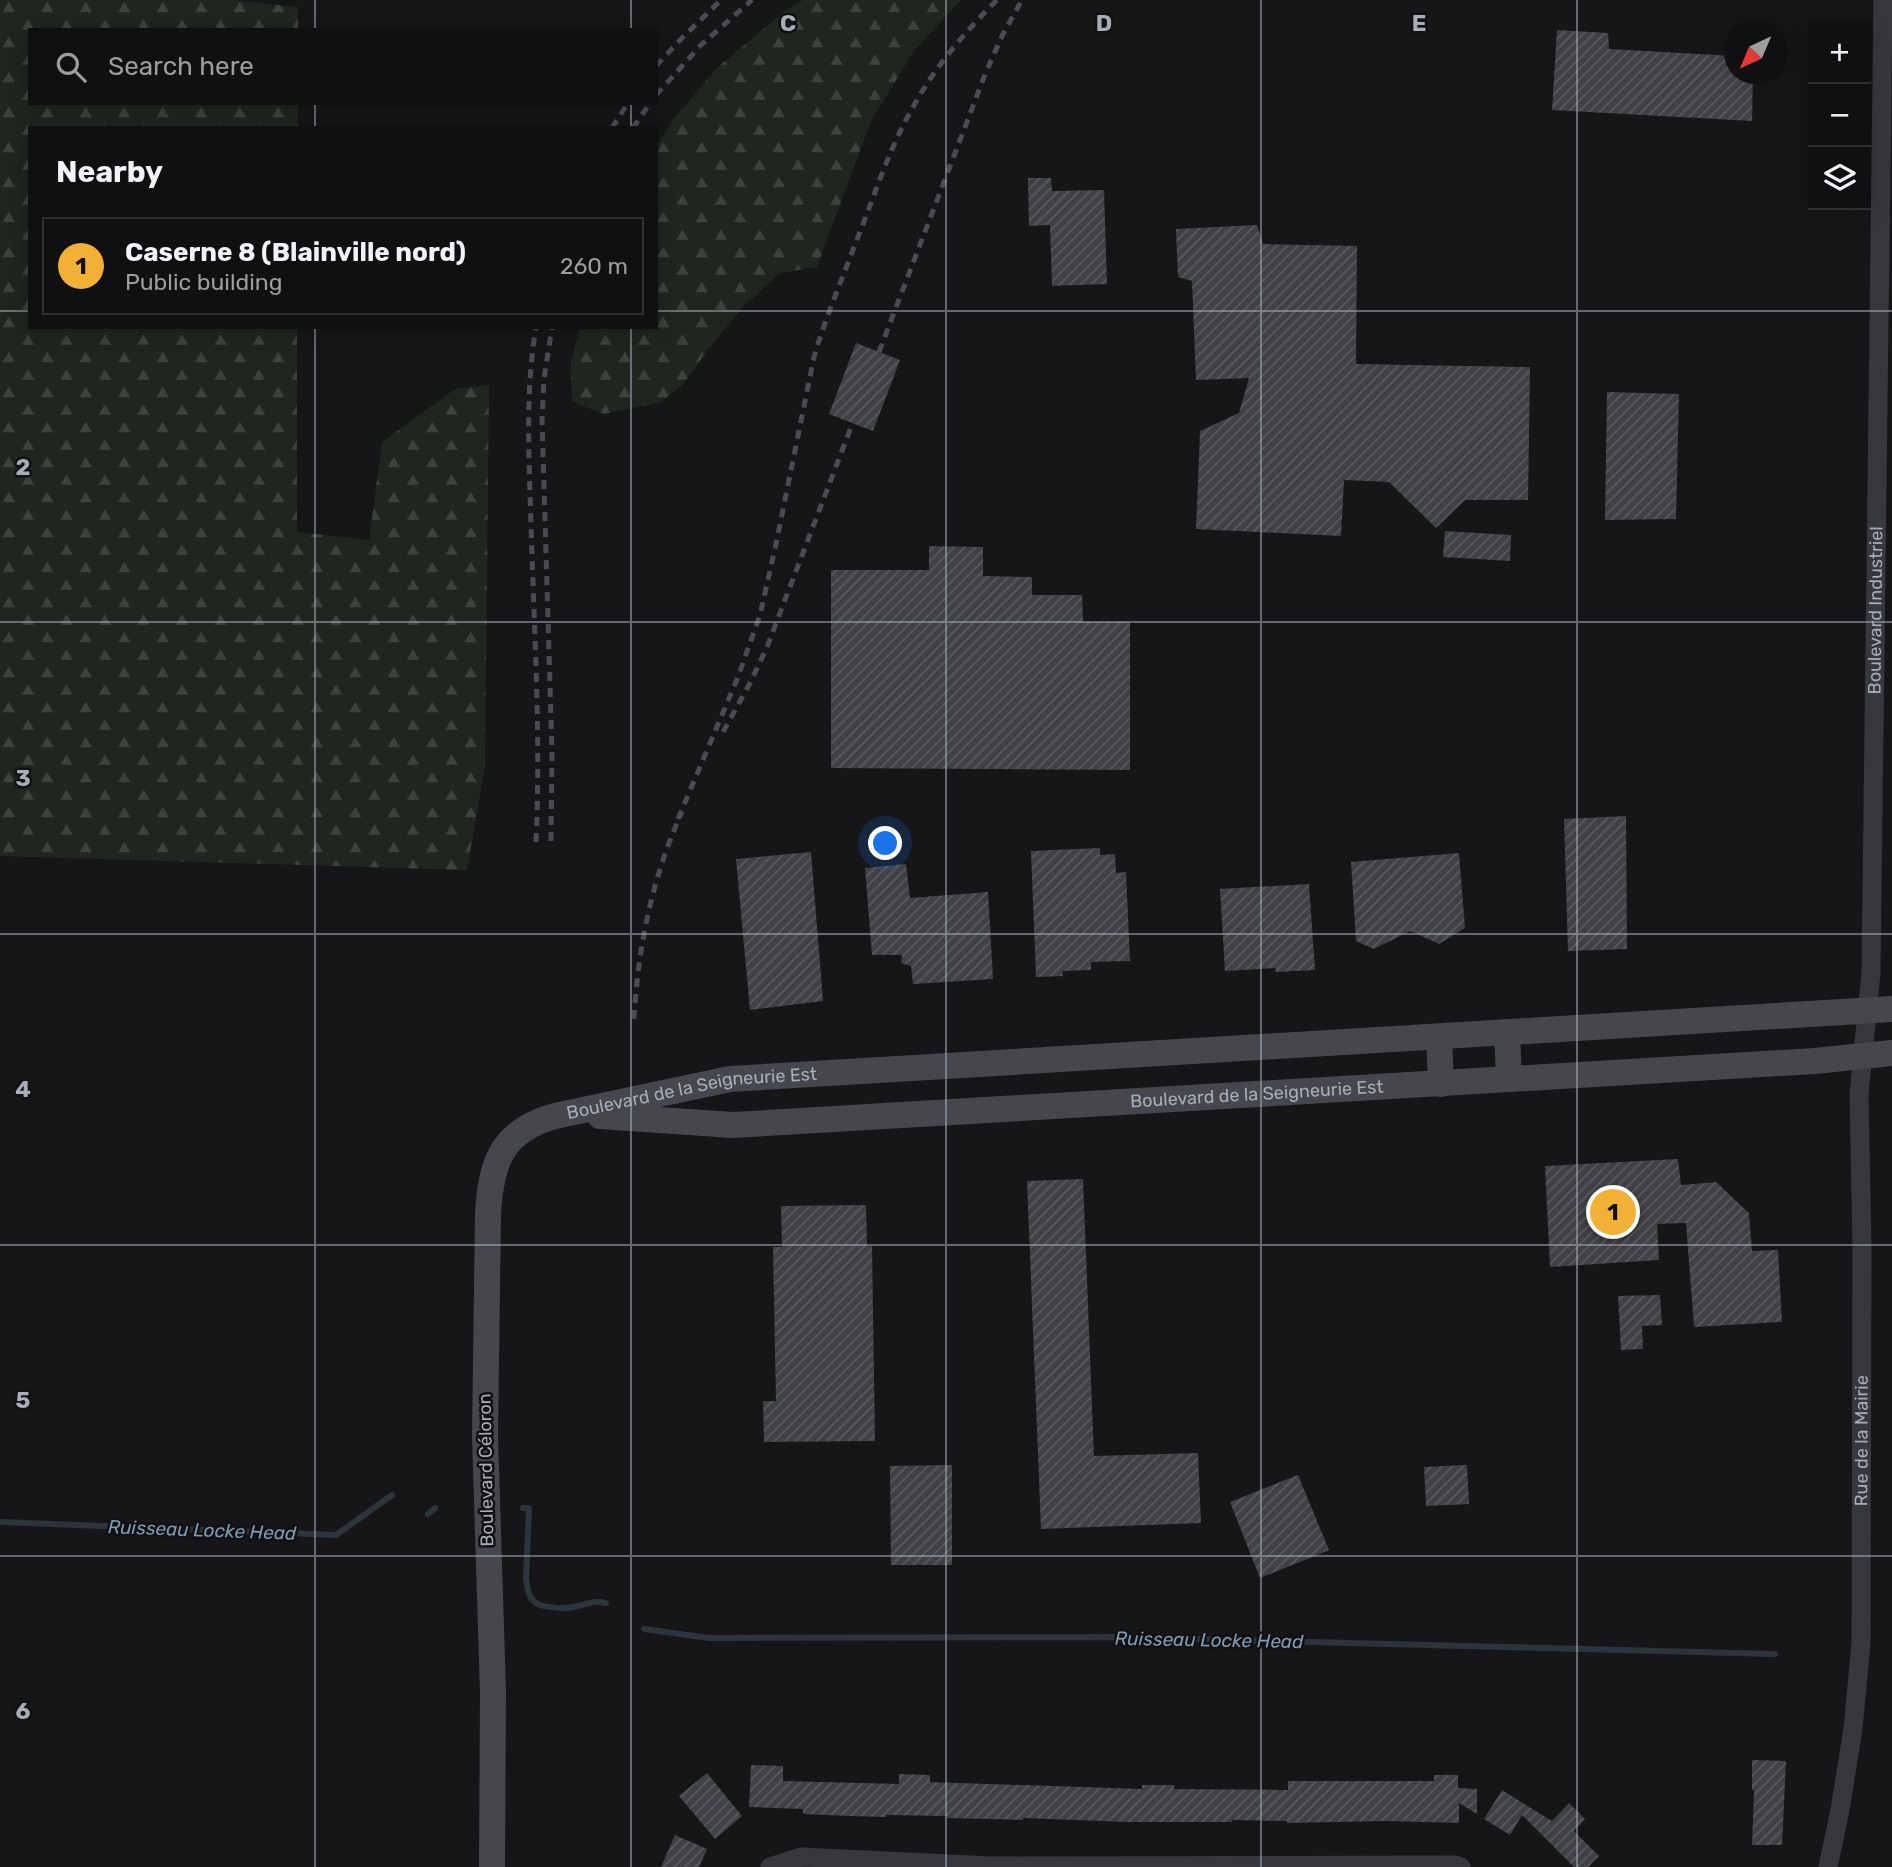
<!DOCTYPE html>
<meta charset="utf-8">
<style>
body{margin:0;font-family:Rubik,sans-serif;background:#19191b;color:#f1f3f6}
.controls{position:absolute;right:21px;top:21px;display:grid;overflow:hidden;border-radius:0px;box-shadow:0 4px 18px #0003}
.controls button{width:63px;height:63px;display:grid;place-items:center;padding:0;border:0;border-bottom:2px solid #303032;background:#101012;color:#f1f3f6;font:35px sans-serif}
.compass{position:absolute;left:1724px;top:21px;width:63px;height:63px;border-radius:50%;background:#101012;box-shadow:0 4px 18px #0003;rotate:224deg}
.you{position:absolute;left:886px;top:844px;width:24px;height:24px;margin:-18px;border:5px solid #fff;border-radius:50%;background:#1a73e8;box-shadow:0 0 0 10px #1a73e833}
.badge{display:grid;place-items:center;width:46px;height:46px;border-radius:50%;background:#f2b134;color:#111;font-size:23px;font-weight:700}
.pin{position:absolute;translate:-50% -50%;border:4px solid #fff;box-shadow:0 2px 7px #0006}
.list{margin:0;padding:0;list-style:none}
h2{display:flex;justify-content:space-between;align-items:center;height:91px;margin:0;padding:0 28px;font-size:30px}
h2 small{font-size:23px;font-weight:400;color:#9c9d9f}
.list li{display:grid;grid-template-columns:46px 1fr auto;gap:21px;align-items:center;box-sizing:border-box;height:98px;margin:0 14px 14px;padding:0 14px;border:2px solid #303032;border-radius:0px}
.list b{display:block;font-size:26px;white-space:nowrap}
.list p{margin:0;font-size:23px;white-space:nowrap;color:#9c9d9f}
.list em{font-size:23px;font-style:normal;color:#9c9d9f}
.icon{flex:none;width:38px;height:38px;fill:none;stroke:currentColor;stroke-width:2;stroke-linecap:round;stroke-linejoin:round}
.map{position:relative;flex:none;width:1892px;height:1867px;overflow:hidden}
.search{position:absolute;background:#101012;box-shadow:0 4px 18px #0003;left:28px;top:28px;width:630px;height:77px;display:flex;align-items:center;gap:18px;box-sizing:border-box;padding:0 24px;border-radius:0px;color:#9c9d9f;font-size:26px}
.panel{position:absolute;background:#101012;box-shadow:0 4px 18px #0003;left:28px;top:126px;width:630px;height:203px;border-radius:0px}
.map>svg:first-child{display:block}
</style>
<div class="map">
<svg width="1892" height="1867" viewBox="0 0 1892 1867">
<defs>
<pattern id="forest-firs" width="22" height="20" patternUnits="userSpaceOnUse" patternTransform="scale(1.75)"><rect width="22" height="20" fill="#1e261f"/><path d="M5 1l3.5 6h-7zM16 11l3.5 6h-7z" fill="#3c433d"/></pattern>
<pattern id="building-hatch" width="6" height="6" patternUnits="userSpaceOnUse" patternTransform="scale(1.75)"><rect width="6" height="6" fill="#404145"/><path d="M-1 1l2-2M0 6l6-6M5 7l2-2" fill="none" stroke="#595a5e"/></pattern>
</defs>
<rect width="100%" height="100%" fill="#161618"/>
<!-- forest -->
<path fill="url(#forest-firs)" d="M 0,0 L 231,0 L 298,7 L 298,30 L 30,30 L 30,103 L 298,103 L 298,128 L 30,128 L 30,327 L 297,327 L 297,532 L 369,540 L 382,442 L 455,389 L 489,385 L 485,765 L 467,870 L 0,856 Z
M 803,0 L 961,0 L 914,51 L 871,121 L 817,267 L 780,273 L 743,307 L 710,347 L 683,384 L 661,402 L 604,414 L 572,402 L 571,362 L 580,327 L 656,327 L 656,146 L 677,115 L 719,66 L 785,11 Z"/>
<g fill="none" stroke-linecap="round" stroke-linejoin="round">
<!-- stream -->
<path stroke="#2c353c" stroke-width="6" d="M 523,1508 L 529,1508 L 526,1578 C 528,1597 531,1606 551,1607 C 559,1608 566,1609 573,1607 C 585,1605 593,1600 606,1603
M 428,1514 L 435,1508
M 0,1522 L 336,1535 L 392,1495
M 644,1629 L 709,1638 L 1118,1637 L 1775,1654"/>
</g>
<!-- building -->
<path fill="url(#building-hatch)" d="M 1557,30 L 1608,33 L 1609,49 L 1734,56 L 1734,74 L 1753,74 L 1752,121 L 1552,110 Z
M 1028,178 L 1051,178 L 1052,191 L 1104,190 L 1107,284 L 1052,286 L 1050,225 L 1029,226 Z
M 1257,225 L 1263,244 L 1357,246 L 1356,364 L 1530,367 L 1528,500 L 1465,500 L 1436,528 L 1389,482 L 1344,480 L 1341,536 L 1196,529 L 1200,431 L 1239,413 L 1249,378 L 1196,380 L 1192,281 L 1178,277 L 1176,229 Z
M 856,343 L 900,360 L 873,431 L 829,414 Z
M 1607,392 L 1679,394 L 1676,519 L 1605,520 Z
M 1445,531 L 1511,535 L 1510,561 L 1443,557 Z
M 929,546 L 983,547 L 983,576 L 1032,577 L 1032,595 L 1082,595 L 1083,622 L 1130,622 L 1130,770 L 831,768 L 831,570 L 929,570 Z
M 1626,816 L 1627,949 L 1568,951 L 1564,819 Z
M 1100,848 L 1100,855 L 1115,854 L 1116,873 L 1126,872 L 1130,961 L 1091,962 L 1091,970 L 1062,971 L 1063,976 L 1036,977 L 1031,851 Z
M 811,852 L 823,1001 L 750,1010 L 736,859 Z
M 1459,853 L 1465,928 L 1439,944 L 1410,931 L 1374,949 L 1356,941 L 1351,862 Z
M 906,864 L 910,898 L 988,892 L 993,979 L 913,984 L 911,966 L 901,963 L 902,955 L 872,955 L 865,868 Z
M 1309,884 L 1315,970 L 1276,972 L 1275,968 L 1225,971 L 1220,889 Z
M 1678,1159 L 1681,1185 L 1716,1182 L 1749,1213 L 1752,1251 L 1778,1250 L 1782,1322 L 1694,1327 L 1686,1223 L 1657,1224 L 1659,1260 L 1550,1267 L 1545,1166 Z
M 1083,1179 L 1094,1456 L 1198,1453 L 1201,1523 L 1041,1529 L 1027,1181 Z
M 866,1205 L 867,1246 L 872,1246 L 875,1441 L 764,1442 L 763,1401 L 776,1401 L 773,1247 L 782,1247 L 781,1206 Z
M 1660,1295 L 1662,1325 L 1642,1326 L 1643,1349 L 1621,1350 L 1618,1296 Z
M 952,1465 L 952,1565 L 891,1565 L 890,1466 Z
M 1467,1465 L 1469,1504 L 1426,1506 L 1424,1467 Z
M 1298,1475 L 1329,1550 L 1260,1578 L 1230,1502 Z
M 1752,1760 L 1786,1761 L 1782,1845 L 1752,1845 L 1754,1790 L 1752,1790 Z
M 751,1765 L 783,1766 L 783,1781 L 899,1784 L 899,1774 L 930,1775 L 930,1782 L 1142,1789 L 1142,1785 L 1174,1785 L 1174,1789 L 1288,1790 L 1288,1781 L 1434,1781 L 1434,1775 L 1458,1775 L 1458,1788 L 1477,1789 L 1477,1814 L 1459,1803 L 1459,1823 L 1385,1821 L 1287,1823 L 1287,1821 L 1232,1820 L 1232,1822 L 1127,1822 L 1023,1818 L 1023,1820 L 947,1818 L 947,1816 L 886,1815 L 886,1817 L 850,1816 L 803,1814 L 803,1809 L 749,1807 Z
M 707,1773 L 742,1816 L 715,1839 L 679,1796 Z
M 1502,1790 L 1552,1821 L 1569,1803 L 1585,1819 L 1574,1831 L 1599,1856 L 1588,1867 L 1574,1867 L 1522,1815 L 1510,1835 L 1484,1819 Z
M 675,1835 L 707,1849 L 699,1867 L 661,1867 Z"/>
<g fill="none" stroke-linecap="round" stroke-linejoin="round">
<!-- street -->
<g stroke="#37383d" stroke-width="19">
<path d="M 770,1867 L 801,1857 L 992,1866 L 1456,1865 L 1461,1867"/>
<path id="s1" d="M 1828,1867 L 1840,1810 L 1853,1729 L 1861,1643 L 1862,1249 L 1859,1094 L 1871,973 L 1883,0"/>
</g>
<!-- secondary -->
<g stroke="#45474d" stroke-width="26">
<path d="M 1507,1032 L 1509,1079"/>
<path d="M 1439,1037 L 1441,1084"/>
<path id="s2" d="M 600,1116 L 733,1125 L 1815,1061 L 1892,1053"/>
<path id="s3" d="M 492,1867 L 493,1692 L 485,1436 L 488,1214 C 491,1163 501,1131 555,1116 L 730,1079 L 1892,1009"/>
</g>
<!-- rail -->
<path stroke="#4a4c52" stroke-width="5" stroke-dasharray="9 7" stroke-linecap="butt" d="M 656,66 L 682,38 L 721,0
M 656,95 L 701,45 L 752,0
M 612,128 L 628,103
M 633,128 L 650,103
M 879,352 L 986,72 L 1003,34 L 1022,0
M 723,732 L 750,683 L 767,647 L 853,422
M 678,819 L 738,677 L 760,615 L 776,544 L 814,357 C 826,316 843,277 858,237 C 875,194 889,149 912,109 C 934,68 964,33 997,0
M 551,841 L 552,752 L 542,420 L 544,379 L 552,327
M 536,842 C 541,735 534,629 531,523 C 529,458 525,392 536,327
M 634,1019 C 638,948 652,877 682,812"/>
</g>
<!-- grid -->
<path fill="none" stroke="#a8adb8" stroke-width="2" stroke-opacity="0.55" d="M 315,0 L 315,30M 631,0 L 631,30M 946,0 L 946,1867M 1261,0 L 1261,1867M 1577,0 L 1577,1867M 315,103 L 315,128M 631,103 L 631,128M 0,311 L 30,311M 656,311 L 1892,311M 315,327 L 315,1867M 631,327 L 631,1867M 0,622 L 1892,622M 0,934 L 1892,934M 0,1245 L 1892,1245M 0,1556 L 1892,1556"/>
<g text-anchor="middle" dominant-baseline="central" stroke-width="5" stroke-linejoin="round" paint-order="stroke">
<!-- street labels -->
<g font-size="18" fill="#a8adb8" stroke="#111113">
<text stroke="none"><textPath href="#s1" startOffset="1260">Boulevard Industriel</textPath></text>
<text stroke="none"><textPath href="#s3" startOffset="922">Boulevard de la Seigneurie Est</textPath></text>
<text stroke="none"><textPath href="#s2" startOffset="658">Boulevard de la Seigneurie Est</textPath></text>
<text stroke="none"><textPath href="#s1" startOffset="429">Rue de la Mairie</textPath></text>
<text transform="translate(486 1470) rotate(-91)">Boulevard Céloron</text>
</g>
<!-- water labels -->
<g font-size="19" font-style="italic" fill="#7f9bb3" stroke="#111113">
<text transform="translate(202 1530) rotate(2)">Ruisseau Locke Head</text>
<text transform="translate(1209 1640) rotate(1)">Ruisseau Locke Head</text>
</g>
</g>
<g font-size="23" text-anchor="middle" font-weight="bold" fill="#a8adb8" stroke="#111113" stroke-width="5" stroke-linejoin="round" paint-order="stroke">
<text x="788" y="31">C</text>
<text x="1104" y="31">D</text>
<text x="1419" y="31">E</text>
<text x="23" y="475">2</text>
<text x="23" y="786">3</text>
<text x="23" y="1097">4</text>
<text x="23" y="1408">5</text>
<text x="23" y="1719">6</text>
</g>
</svg>
<div class="controls">
<button>+</button>
<button>−</button>
<button><svg class="icon" aria-label="layers" viewBox="0 0 24 24"><path d="M12 4l9 5-9 5-9-5zM3 14l9 5 9-5"/></svg></button>
</div>
<svg class="compass" viewBox="-18 -18 36 36"><path d="M0-13l5 13h-10z" fill="#e53935"/><path d="M0 13l5-13h-10z" fill="#9c9d9f"/></svg>
<div class="you"></div>
<div class="pin badge" style="left:1613px;top:1212px">1</div>
<div class="search"><svg class="icon" aria-label="search" viewBox="0 0 24 24"><circle cx="10" cy="10" r="6"/><path d="M15 15l6 6"/></svg>Search here</div>
<section class="panel">
<h2>Nearby<small></small></h2>
<ul class="list">
<li><span class="badge">1</span><div><b>Caserne 8 (Blainville nord)</b><p>Public building</p></div><em>260 m</em></li>
</ul>
</section>
</div>
